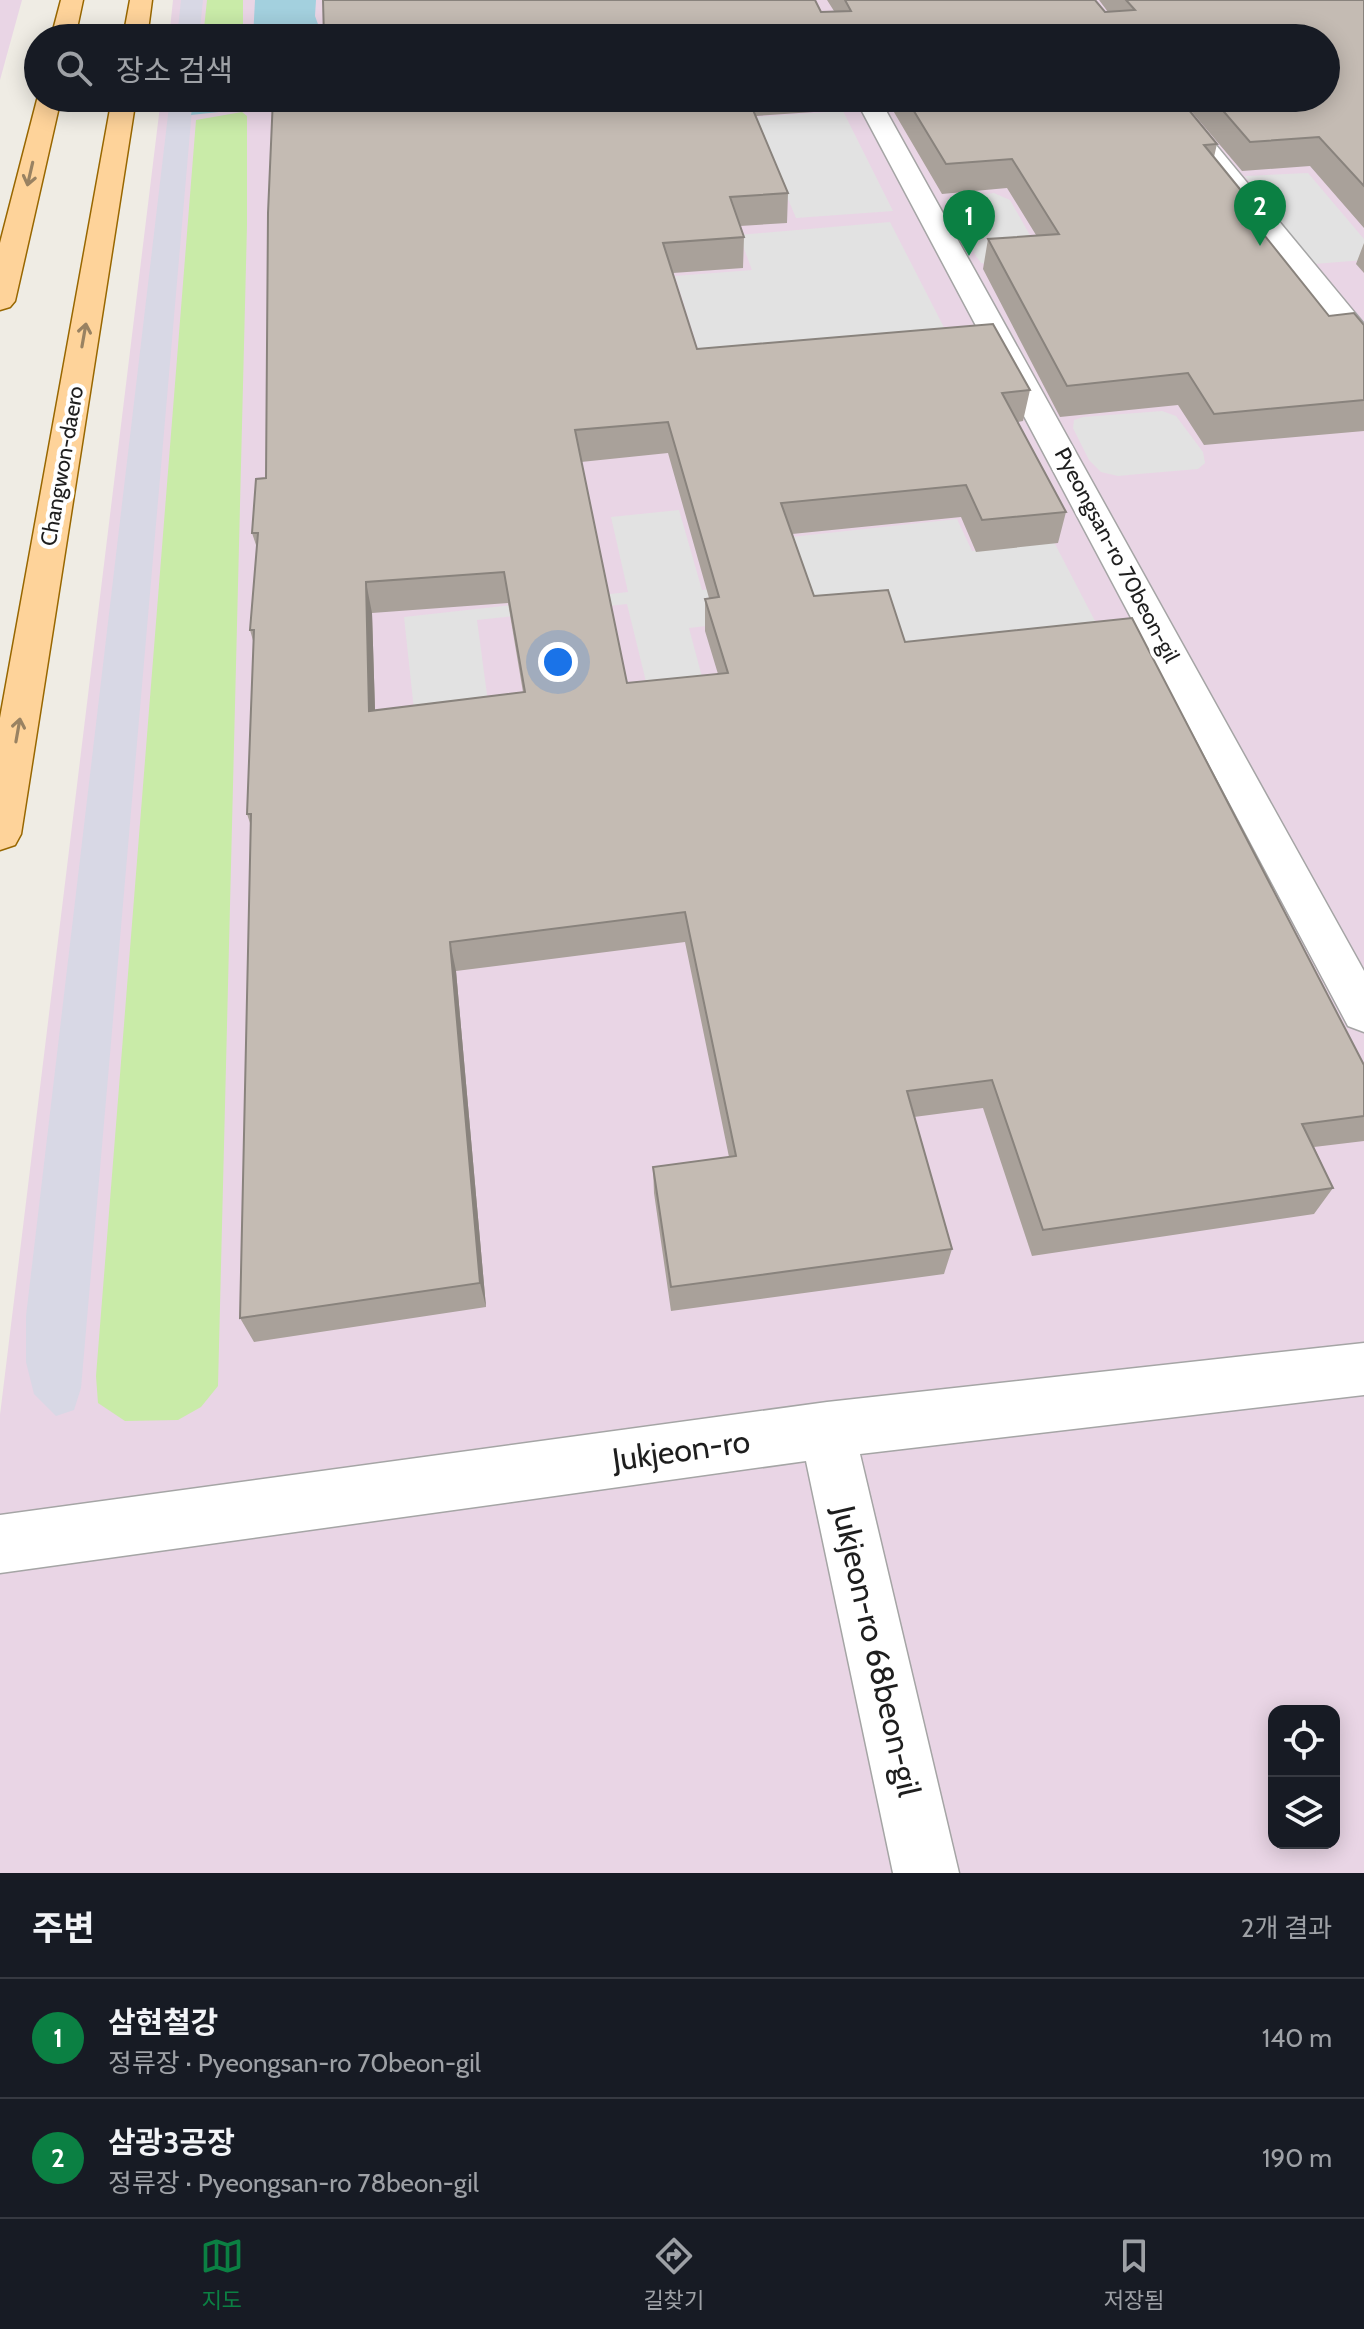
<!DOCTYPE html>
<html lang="ko">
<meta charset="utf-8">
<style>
body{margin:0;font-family:Cabin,"Noto Sans KR",sans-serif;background:#20242c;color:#f1f3f6}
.controls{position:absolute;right:24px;bottom:24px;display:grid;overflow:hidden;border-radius:16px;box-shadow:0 4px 20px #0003}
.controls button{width:72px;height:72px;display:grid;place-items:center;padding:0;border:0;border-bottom:2px solid #363941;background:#171b24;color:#f1f3f6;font:40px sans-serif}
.you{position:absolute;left:558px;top:662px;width:28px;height:28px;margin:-20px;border:6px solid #fff;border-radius:50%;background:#1a73e8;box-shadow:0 0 0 12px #1a73e833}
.badge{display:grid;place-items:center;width:52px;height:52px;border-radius:50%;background:#0b8043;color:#fff;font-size:26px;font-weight:700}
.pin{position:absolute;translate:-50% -66px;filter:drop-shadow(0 2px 4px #0008)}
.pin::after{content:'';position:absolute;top:42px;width:28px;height:24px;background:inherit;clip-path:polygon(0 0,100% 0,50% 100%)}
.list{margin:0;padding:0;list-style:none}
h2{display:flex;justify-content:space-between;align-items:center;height:104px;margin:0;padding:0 32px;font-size:34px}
h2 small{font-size:26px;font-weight:400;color:#9ea1a6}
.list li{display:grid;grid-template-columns:52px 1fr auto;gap:24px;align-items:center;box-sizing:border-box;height:120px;padding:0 32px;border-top:2px solid #363941}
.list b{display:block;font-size:30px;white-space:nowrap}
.list p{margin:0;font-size:26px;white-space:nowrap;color:#9ea1a6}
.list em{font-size:26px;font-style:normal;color:#9ea1a6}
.icon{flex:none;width:44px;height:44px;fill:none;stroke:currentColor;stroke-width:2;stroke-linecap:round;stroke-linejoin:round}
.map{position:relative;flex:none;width:1364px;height:1873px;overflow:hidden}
.search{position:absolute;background:#171b24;box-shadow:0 4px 20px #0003;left:24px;right:24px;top:24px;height:88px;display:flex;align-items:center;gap:20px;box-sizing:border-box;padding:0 28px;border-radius:44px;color:#9ea1a6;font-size:30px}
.sheet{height:344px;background:#171b24}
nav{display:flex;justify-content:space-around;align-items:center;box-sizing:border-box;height:112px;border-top:2px solid #363941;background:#171b24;font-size:22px;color:#9ea1a6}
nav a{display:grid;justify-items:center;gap:4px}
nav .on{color:#0b8043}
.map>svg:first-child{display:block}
</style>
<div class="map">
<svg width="1364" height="1873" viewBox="0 0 1364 1873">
<rect width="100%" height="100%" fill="#efece4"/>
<!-- industrial -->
<path fill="#e9d5e5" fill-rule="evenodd" d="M 0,0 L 22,0 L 0,80 Z
M 173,0 L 1364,0 L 1364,1873 L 0,1873 L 0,1415 L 161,98 L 1326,98 L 1326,38 L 169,38 ZM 1274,1711 L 1334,1711 L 1334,1843 L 1274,1843 Z"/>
<!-- grass -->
<path fill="#c9eba8" d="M 207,0 L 243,0 L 243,38 L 203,38 Z
M 242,112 L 247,116 L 247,225 L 218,1386 L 201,1407 L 178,1420 L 125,1421 L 98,1403 L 96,1376 L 196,120 Z"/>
<!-- parking -->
<path fill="#e2e2e2" d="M 843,111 L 893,211 L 796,218 L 770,156 L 581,129 Z
M 1308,173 L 1364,239 L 1364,260 L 1314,264 L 1245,176 Z
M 994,193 L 1010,200 L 1040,253 L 991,265 L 981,263 L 976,256 L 945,200 Z
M 890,222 L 955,349 L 727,441 L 675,276 L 752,270 L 739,235 Z
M 1162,411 L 1176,416 L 1203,452 L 1205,463 L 1198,469 L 1139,474 L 1118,476 L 1101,472 L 1089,460 L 1073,428 L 1074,420 L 1083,417 Z
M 679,510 L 702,590 L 797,580 L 782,538 L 957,519 L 972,551 L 1054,542 L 1110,650 L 906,674 L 757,620 L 689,628 L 705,688 L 649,694 L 627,604 L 477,620 L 488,702 L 414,710 L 404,617 L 628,592 L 611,517 Z"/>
<!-- plaza -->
<path fill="#d8d8e5" d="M 181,0 L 203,0 L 199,38 L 177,38 Z
M 170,98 L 193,98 L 81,1388 L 74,1410 L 56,1416 L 34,1394 L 26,1362 L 26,1316 Z"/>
<!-- water -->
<path fill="#a3d0de" d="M 255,0 L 316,0 L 315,16 L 323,38 L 253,38 Z
M 194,98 L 271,98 L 249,111 L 236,106 L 222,106 L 219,112 L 191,115 Z"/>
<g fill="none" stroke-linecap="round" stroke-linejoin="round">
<!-- minor casing -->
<g stroke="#a5a5a5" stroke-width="3">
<path id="minor" d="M 855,98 L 879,98 L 1364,971 L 1364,1032 L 1348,1026 Z
M 1152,98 L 1177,98 L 1364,324 L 1364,352 L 1353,349 Z
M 1364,1343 L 1364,1395 L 860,1454 L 959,1873 L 893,1873 L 806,1461 L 0,1573 L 0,1515 L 827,1402 Z"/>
</g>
<!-- major casing -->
<g stroke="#986700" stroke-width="3">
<path id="major" d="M 61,0 L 83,0 L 75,38 L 51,38 Z
M 130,0 L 152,0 L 147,38 L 123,38 Z
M 38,96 L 61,98 L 15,301 L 10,307 L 0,310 L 0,243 Z
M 112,98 L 136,98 L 21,834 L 15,845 L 0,850 L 0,718 Z"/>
</g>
<!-- minor -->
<use href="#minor" fill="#fff" fill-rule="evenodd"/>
<!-- major -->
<use href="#major" fill="#fed39a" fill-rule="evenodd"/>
</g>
<!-- wall -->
<path fill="#a9a19a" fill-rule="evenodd" d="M 827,0 L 1095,0 L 1105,12 L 1108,12 L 1099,0 L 1364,0 L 1364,228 L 1310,166 L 1242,171 L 1180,98 L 1326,98 L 1326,38 L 821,12 L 834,11 Z
M 273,98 L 859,98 L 858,109 L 756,116 L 788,193 L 787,223 L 740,226 L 744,237 L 743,268 L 673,273 L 697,349 L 1030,390 L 1023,421 L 1018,422 L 1066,512 L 1058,543 L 976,552 L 961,517 L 792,534 L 814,596 L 905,642 L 1364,1065 L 1364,1141 L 1314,1147 L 1333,1188 L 1314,1214 L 1032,1256 L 983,1108 L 914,1117 L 952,1249 L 944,1274 L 671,1311 L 654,1193 L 653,1167 L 729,1157 L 685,942 L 456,971 L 486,1307 L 254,1342 L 240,1318 L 251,826 L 247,814 L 254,644 L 250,630 L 257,548 L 252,533 L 266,478 ZM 668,453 L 709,598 L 705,599 L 705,631 L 718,674 L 627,683 L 581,462 ZM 508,603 L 523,692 L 375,710 L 372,613 Z
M 882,98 L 1179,98 L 1217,144 L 1214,157 L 1261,215 L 1258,227 L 1329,316 L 1364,325 L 1364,431 L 1204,445 L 1178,405 L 1060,417 L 983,269 L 988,239 L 1036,235 L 1007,188 L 942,194 L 891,107 Z
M 1364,243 L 1364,273 L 1356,264 Z"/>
<!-- shaded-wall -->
<path fill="#89837d" d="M 366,582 L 372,613 L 376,742 L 369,711 Z
M 450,942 L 456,971 L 486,1307 L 480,1283 Z"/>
<!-- building -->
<path fill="#c4bbb3" stroke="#89837d" stroke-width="2" fill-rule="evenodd" d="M 323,0 L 815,0 L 821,12 L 851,11 L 845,0 L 1095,0 L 1105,12 L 1135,10 L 1126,0 L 1364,0 L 1364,186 L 1319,137 L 1250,142 L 1212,98 L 1326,98 L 1326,38 L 324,38 Z
M 273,98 L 748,98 L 788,193 L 730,197 L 744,237 L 663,243 L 697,349 L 993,324 L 1030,390 L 1002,393 L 1066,512 L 982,520 L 966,485 L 781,503 L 814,596 L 888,590 L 905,642 L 1132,618 L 1364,1065 L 1364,1116 L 1302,1124 L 1333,1188 L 1043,1230 L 992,1080 L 907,1091 L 952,1249 L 671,1287 L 653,1167 L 736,1156 L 685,912 L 450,942 L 480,1283 L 240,1318 L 251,814 L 247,814 L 254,630 L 250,630 L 258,533 L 252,533 L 256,479 L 266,478 L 268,213 ZM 668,422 L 719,597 L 705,599 L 728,673 L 627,683 L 575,430 ZM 504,572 L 525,692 L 369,711 L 366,582 Z
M 906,98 L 1179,98 L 1217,144 L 1204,145 L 1261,215 L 1249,216 L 1329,316 L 1354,313 L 1364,325 L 1364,400 L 1214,414 L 1188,373 L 1067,386 L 988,239 L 1059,234 L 1012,159 L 946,164 Z"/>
<!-- one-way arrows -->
<defs><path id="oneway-shaft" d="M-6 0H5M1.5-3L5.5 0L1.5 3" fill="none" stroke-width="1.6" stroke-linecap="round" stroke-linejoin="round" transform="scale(2)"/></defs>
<g stroke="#998262">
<use href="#oneway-shaft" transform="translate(30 174) rotate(103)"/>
<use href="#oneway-shaft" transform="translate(84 335) rotate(-80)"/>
<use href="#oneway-shaft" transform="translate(18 730) rotate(-80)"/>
</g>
<g text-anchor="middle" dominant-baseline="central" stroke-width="8" stroke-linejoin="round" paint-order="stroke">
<!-- far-street labels -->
<g font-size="22" fill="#1e1e1e" stroke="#fff">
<text transform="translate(62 466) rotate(-80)">Changwon-daero</text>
<text transform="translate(1117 555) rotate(62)">Pyeongsan-ro 70beon-gil</text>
</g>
<!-- near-street labels -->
<g font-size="32" fill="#1e1e1e" stroke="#fff">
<text transform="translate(681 1450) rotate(-8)">Jukjeon-ro</text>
<text transform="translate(877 1651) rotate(77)">Jukjeon-ro 68beon-gil</text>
</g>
</g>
</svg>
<div class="controls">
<button><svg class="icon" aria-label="locate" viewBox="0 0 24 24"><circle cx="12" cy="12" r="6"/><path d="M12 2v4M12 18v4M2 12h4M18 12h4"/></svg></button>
<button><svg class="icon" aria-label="layers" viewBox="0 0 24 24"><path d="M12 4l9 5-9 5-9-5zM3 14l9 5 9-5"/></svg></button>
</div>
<div class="you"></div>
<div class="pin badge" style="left:969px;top:256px">1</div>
<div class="pin badge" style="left:1260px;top:246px">2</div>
<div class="search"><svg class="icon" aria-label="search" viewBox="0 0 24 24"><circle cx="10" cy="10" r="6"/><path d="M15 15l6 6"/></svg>장소 검색</div>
</div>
<section class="sheet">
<h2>주변<small>2개 결과</small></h2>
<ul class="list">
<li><span class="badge">1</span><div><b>삼현철강</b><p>정류장 · Pyeongsan-ro 70beon-gil</p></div><em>140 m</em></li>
<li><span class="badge">2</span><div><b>삼광3공장</b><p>정류장 · Pyeongsan-ro 78beon-gil</p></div><em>190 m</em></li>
</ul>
</section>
<nav>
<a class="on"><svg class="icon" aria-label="map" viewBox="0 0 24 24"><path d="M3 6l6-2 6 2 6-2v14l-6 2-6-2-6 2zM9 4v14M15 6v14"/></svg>지도</a>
<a><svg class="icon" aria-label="directions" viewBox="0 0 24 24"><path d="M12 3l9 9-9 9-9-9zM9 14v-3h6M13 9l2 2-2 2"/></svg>길찾기</a>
<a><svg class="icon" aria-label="saved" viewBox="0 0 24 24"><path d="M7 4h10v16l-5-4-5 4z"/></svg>저장됨</a>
</nav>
